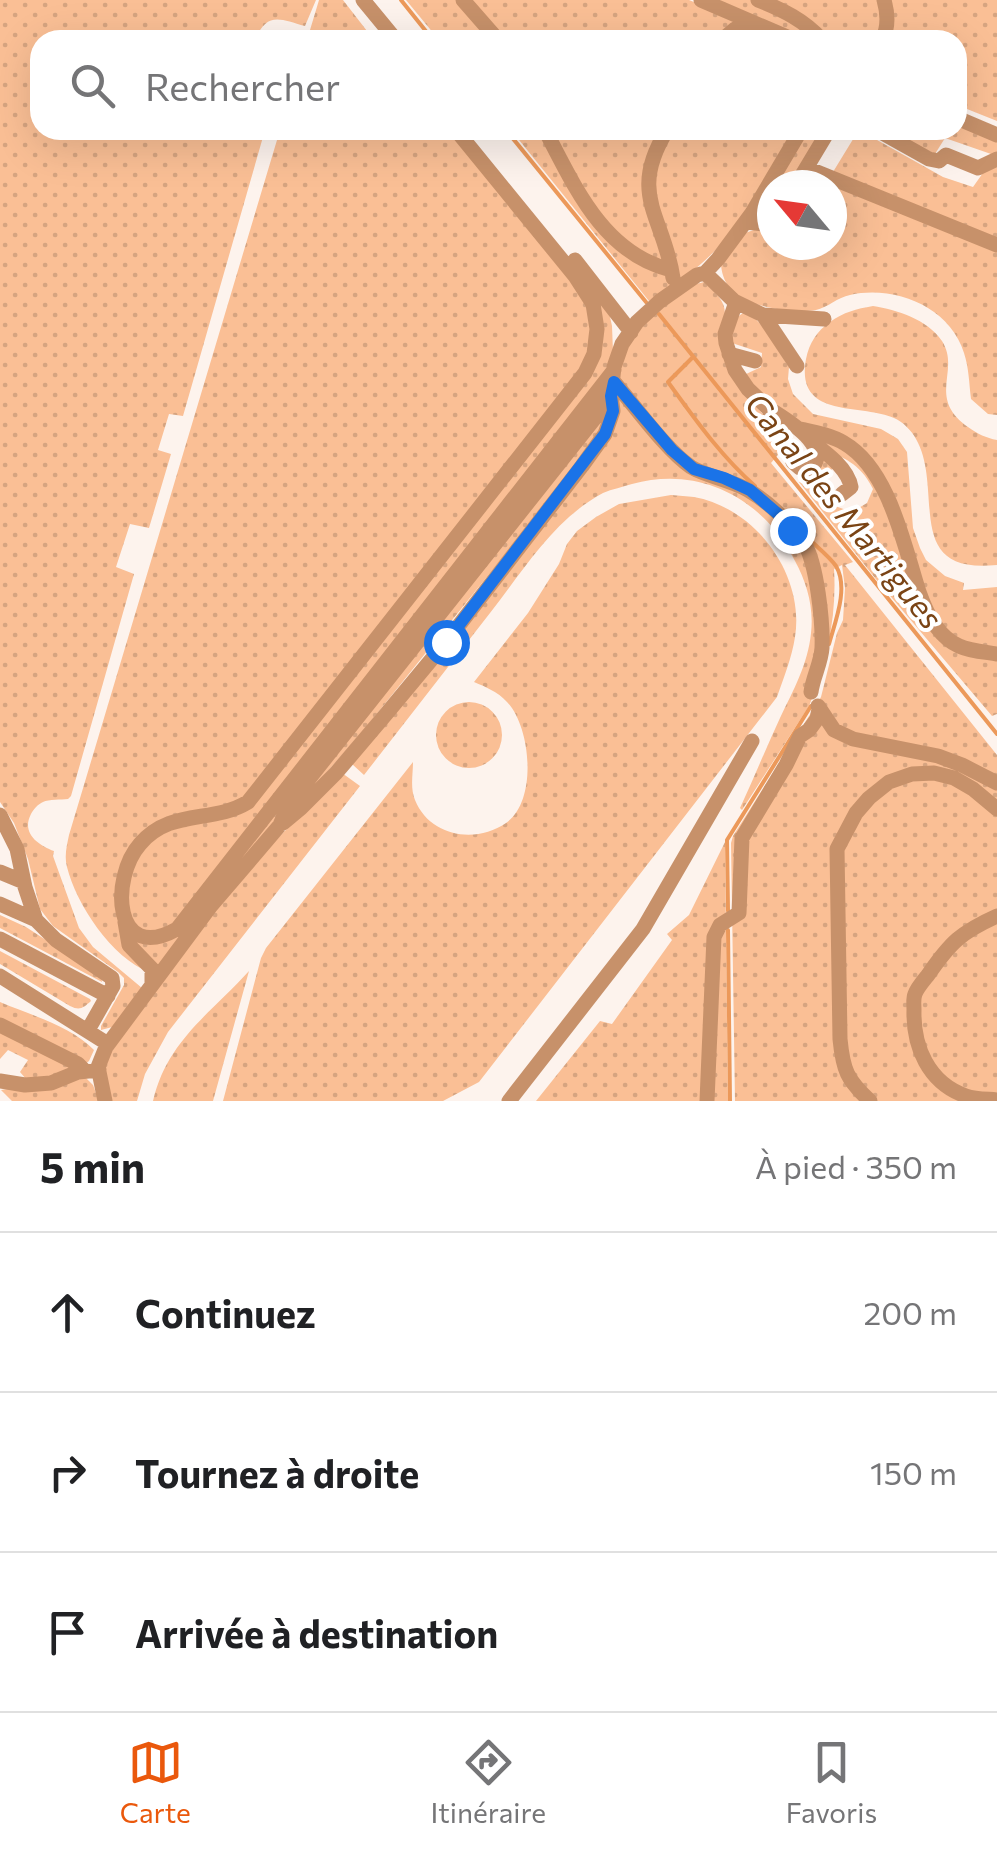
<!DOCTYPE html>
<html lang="fr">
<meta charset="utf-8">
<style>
body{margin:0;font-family:Commissioner,sans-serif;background:#f2f2f2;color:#202124}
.compass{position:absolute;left:757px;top:170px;width:90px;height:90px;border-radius:50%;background:#fff;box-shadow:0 10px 40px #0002;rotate:299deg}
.stop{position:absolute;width:30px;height:30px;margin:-22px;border:8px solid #1a73e8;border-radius:50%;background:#fff}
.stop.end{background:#1a73e8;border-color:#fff;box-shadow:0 2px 10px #0008}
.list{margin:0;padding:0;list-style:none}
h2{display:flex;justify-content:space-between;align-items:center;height:130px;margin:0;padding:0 40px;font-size:42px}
h2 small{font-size:32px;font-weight:400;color:#757577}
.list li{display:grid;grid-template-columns:65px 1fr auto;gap:30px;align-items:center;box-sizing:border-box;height:160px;padding:0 40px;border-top:2px solid #e0e0e0}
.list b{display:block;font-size:38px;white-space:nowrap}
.list em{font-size:32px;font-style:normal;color:#757577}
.icon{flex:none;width:55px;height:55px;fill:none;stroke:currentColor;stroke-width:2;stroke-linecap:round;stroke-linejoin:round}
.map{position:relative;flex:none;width:997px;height:1101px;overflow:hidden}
.search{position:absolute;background:#fff;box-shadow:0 10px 40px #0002;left:30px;right:30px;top:30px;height:110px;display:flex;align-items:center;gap:25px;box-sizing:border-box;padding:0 35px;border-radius:30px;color:#757577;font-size:38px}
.sheet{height:610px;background:#fff}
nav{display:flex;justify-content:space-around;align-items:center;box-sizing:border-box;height:140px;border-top:2px solid #e0e0e0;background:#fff;font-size:28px;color:#757577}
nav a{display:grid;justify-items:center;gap:5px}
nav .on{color:#ea580c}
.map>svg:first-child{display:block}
</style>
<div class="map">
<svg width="997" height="1101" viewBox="0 0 997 1101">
<defs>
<pattern id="grass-dots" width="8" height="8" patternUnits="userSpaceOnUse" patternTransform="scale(2.5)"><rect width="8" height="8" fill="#fabf95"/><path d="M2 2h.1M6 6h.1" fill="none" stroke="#d6a480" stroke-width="1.8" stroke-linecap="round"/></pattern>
</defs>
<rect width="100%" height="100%" fill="#fdf3ed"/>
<!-- grass -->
<path fill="url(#grass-dots)" d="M 0,0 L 316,0 L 305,26 C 280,19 267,11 255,40 L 40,40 L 40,130 L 265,130 L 183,416 L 169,414 L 158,450 L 171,454 L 149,528 L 130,524 L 116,567 L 134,574 L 71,796 L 68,799 C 61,800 49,799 43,802 C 38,804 33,810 31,814 C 21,833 38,845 54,851 L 53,856 L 79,928 L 93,947 L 142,988 L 116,1026 L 101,1030 L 101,1026 L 124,985 L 124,978 L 118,972 L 53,926 L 40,909 L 28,859 L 14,823 L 0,802 Z
M 319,0 L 343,0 L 374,40 L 307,40 Z
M 406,0 L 689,0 L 784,40 L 439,40 Z
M 719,0 L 997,0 L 997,121 L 957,105 L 957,40 L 805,40 Z
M 957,121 L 997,138 L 997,415 L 988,414 L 971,399 C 969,383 969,368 964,353 C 950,307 895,285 850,295 C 838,297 827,308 816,310 C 795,314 749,307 734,293 C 726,285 722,276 721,265 L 745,233 L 754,230 L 772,231 L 772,245 L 832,245 L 832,185 L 825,185 L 855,136 L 861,131 L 943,177 L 973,187 L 985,170 L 991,154 L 945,138 L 935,154 L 887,130 L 957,130 Z
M 280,130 L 462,130 L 609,312 L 612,326 L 613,352 L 603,425 L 592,446 L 363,731 L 160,963 L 149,972 C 112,958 76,904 67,867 C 64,856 67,845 69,835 Z
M 511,130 L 793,130 C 773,163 755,199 732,230 C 711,260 680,282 649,301 Z
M 805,130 L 822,130 L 789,185 L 772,185 Z
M 704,282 C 716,294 726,300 725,317 L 744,390 L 779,435 L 784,448 L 771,463 L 853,562 L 845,565 L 997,755 L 997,1101 L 735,1101 L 731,843 L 733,836 L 821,697 L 837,633 L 843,620 L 845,588 L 842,565 L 834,569 C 837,615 827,663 809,706 L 742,810 L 740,808 C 754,778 766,748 780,718 C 793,691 808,664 811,633 C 814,608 807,583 795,561 C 764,499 700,465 632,484 C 623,487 612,489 603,493 C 554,519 523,571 490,613 C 448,667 406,721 364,775 L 352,764 L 608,441 L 623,351 L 639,324 L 696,284 Z
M 873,306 C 897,310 927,319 942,341 C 961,371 926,397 968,427 C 978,434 986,438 997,440 L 997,565 C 901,575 945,490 916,439 C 912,431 902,421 894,418 C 861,403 795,420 806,359 C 809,343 817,331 830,322 C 844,312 856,309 873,306 Z
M 743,313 L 751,314 L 764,328 L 789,367 L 788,379 L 793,394 L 813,414 L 881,429 L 898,439 L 907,452 L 913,528 L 920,548 L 926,560 L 945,576 L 964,583 L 963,590 L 997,587 L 997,714 L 992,716 L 875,578 L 799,482 L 809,479 L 817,470 L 822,458 L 833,467 L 825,482 L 824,492 L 835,506 L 852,512 L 867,503 L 873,489 C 859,461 844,460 820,445 C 791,426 767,400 744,375 L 761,367 L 762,353 L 732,343 C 731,330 731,321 743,313 Z
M 671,495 C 679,496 687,496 694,497 C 756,508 805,575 795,637 C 792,657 784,677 777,697 L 479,1082 L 443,1101 L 223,1101 L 261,958 L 266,948 L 413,762 C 413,774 410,788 415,800 C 430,837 476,844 506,823 C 538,801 531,727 507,702 C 498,692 486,687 474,682 L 528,613 L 559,564 L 567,544 L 577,531 L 596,517 L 619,504 Z
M436 735a33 33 0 1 1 66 0a33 33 0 1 1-66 0Z
M 342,773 L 360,786 L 168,1032 L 145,1074 L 137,1101 L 111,1101 L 104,1071 L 106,1059 L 202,925 L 262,854 Z
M 725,842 L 728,1101 L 536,1101 L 600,1021 L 612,1024 L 672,940 L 667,934 L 689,915 Z
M 0,915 L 26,927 L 101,976 L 102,982 L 0,928 Z
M 0,951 L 90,999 L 91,1001 C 83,1008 80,1011 70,1006 L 0,964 Z
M 249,971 L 213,1101 L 153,1101 C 167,1041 210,1014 249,971 Z
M 0,1002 C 30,1015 71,1026 94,1050 L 89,1061 L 84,1065 L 0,1025 Z
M 0,1029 L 71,1068 L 45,1080 L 26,1079 L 20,1072 L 28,1060 L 8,1050 L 0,1059 Z
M 78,1078 L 86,1078 L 93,1085 L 99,1101 L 12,1101 L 1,1090 Z"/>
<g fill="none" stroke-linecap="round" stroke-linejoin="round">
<!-- stream -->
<path stroke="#ec995a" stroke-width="4" d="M 401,0 L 433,40
M 506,130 L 646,302
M 659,314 L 997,734
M 693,357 L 668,382 C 695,419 720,455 755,486
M 808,538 C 817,547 829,556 836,566 C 849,588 835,622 829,644
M 728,911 L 727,840 L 811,706
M 728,930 L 730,1101"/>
<!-- minor -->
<path stroke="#c7916a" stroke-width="15" d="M 363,0 L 396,40
M 463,0 L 498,40
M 701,0 L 794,40
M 758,0 C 783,10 804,20 822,40
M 722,40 L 735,29 L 767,40
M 882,40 C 889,27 888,14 884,0
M 957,118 L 997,135
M 456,130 L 575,276 L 593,304 L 597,329 L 594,354 L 585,373 L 248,802 C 212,824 171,808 140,844 C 110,878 113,965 177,929 L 614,370
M 545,130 C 575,187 603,253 671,270
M 667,130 C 627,195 664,216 673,278
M 877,130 L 929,159 L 939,161 L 946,155 L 978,168 L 997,159
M 807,168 L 997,245
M 796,185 L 829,130
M 746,222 L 764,224 L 772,221
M 575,260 L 631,332
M 705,273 L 734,301 L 763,315
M 736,302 L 725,334 L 726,343 L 735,370 L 748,389 L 768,408 L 785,439 L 793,462 L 800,468 L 810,470 C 834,447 786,419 768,408
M 729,354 L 755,361
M 797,366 L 763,315 L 824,319
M 614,382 C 635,406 666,450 691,467 C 705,476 731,480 748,490 C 769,502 790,523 804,543 C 817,563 823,623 822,648 C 821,663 813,677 811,692
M 800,429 C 814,432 831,435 844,443 C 889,469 904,545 919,592 C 926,612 938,637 959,646 C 970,651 985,652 997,654
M 813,443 C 827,453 848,469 851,487 L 842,494
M 818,706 L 834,730 L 853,739 L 938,756 L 962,765 L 997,783
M 0,815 L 17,849 L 25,887 L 36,920 L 56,940 L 112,978 L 113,986 L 88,1030
M 283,823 L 301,808 L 336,773 L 387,713 L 446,642 L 582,466 L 605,434 L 613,411 L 611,395
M 0,872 L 24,882
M 0,904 L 36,920
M 997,916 C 961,932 950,943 928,975 C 924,980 917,988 915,994 C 913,999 914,1005 914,1010 C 913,1046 928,1083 966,1096 C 975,1099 987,1099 997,1100
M 125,922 L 129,945 L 152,969 L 152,985
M 0,939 L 108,996
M 0,976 L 108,1044
M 0,1025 L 78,1064 L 85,1071
M 0,1081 L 25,1085 L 51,1083 L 78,1072 L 99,1070
M 105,1101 L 98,1067 L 106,1047 L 210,907 L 280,825 L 289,804 L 602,409 L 611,395 L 614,367 L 622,344 L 637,322 L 660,301 L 697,275 L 705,273 L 718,259 L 752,213 L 801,130
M 509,1101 L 643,929 L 752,741
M 707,1101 L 714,937 L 720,925 L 739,913 L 742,838 L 786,765 L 800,736 L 809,730 L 817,719 L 819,709
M 870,1101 C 847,1080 843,1070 840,1039 L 837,849 L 856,813 L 869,798 L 889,782 L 912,774 L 934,773 L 954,778 L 973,789 L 997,809"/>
</g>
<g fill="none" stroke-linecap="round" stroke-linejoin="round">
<!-- route -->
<path stroke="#1a73e8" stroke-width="12" d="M 446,642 L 605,434 L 613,411 L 611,396 L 614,382 L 672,450 L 694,469 L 724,478 L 750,490 L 778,514 L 792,530"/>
</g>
<g text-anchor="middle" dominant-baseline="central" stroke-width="8" stroke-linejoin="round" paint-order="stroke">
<!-- water labels -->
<g font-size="32" font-style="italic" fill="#7a4415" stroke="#fff">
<text transform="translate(845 510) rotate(51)">Canal des Martigues</text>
</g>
</g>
</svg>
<svg class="compass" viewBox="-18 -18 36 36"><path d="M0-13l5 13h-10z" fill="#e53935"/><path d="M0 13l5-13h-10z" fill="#757577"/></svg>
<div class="stop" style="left:446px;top:642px"></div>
<div class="stop end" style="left:792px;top:530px"></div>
<div class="search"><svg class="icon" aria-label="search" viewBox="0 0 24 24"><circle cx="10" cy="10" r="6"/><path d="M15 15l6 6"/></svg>Rechercher</div>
</div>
<section class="sheet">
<h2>5 min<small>À pied · 350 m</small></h2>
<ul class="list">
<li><svg class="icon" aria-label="ahead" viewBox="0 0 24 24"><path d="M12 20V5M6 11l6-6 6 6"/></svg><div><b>Continuez</b></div><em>200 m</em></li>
<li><svg class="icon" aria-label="right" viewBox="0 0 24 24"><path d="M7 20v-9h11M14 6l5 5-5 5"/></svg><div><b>Tournez à droite</b></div><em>150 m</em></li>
<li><svg class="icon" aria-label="arrive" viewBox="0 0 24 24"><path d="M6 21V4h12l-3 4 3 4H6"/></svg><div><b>Arrivée à destination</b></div></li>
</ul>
</section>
<nav>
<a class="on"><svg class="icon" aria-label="map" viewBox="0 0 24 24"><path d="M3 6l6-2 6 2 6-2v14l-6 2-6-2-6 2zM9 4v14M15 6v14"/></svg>Carte</a>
<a><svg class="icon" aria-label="directions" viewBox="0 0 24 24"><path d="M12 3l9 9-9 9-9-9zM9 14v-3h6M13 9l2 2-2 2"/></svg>Itinéraire</a>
<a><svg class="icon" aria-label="saved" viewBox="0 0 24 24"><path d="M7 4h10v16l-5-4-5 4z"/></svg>Favoris</a>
</nav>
